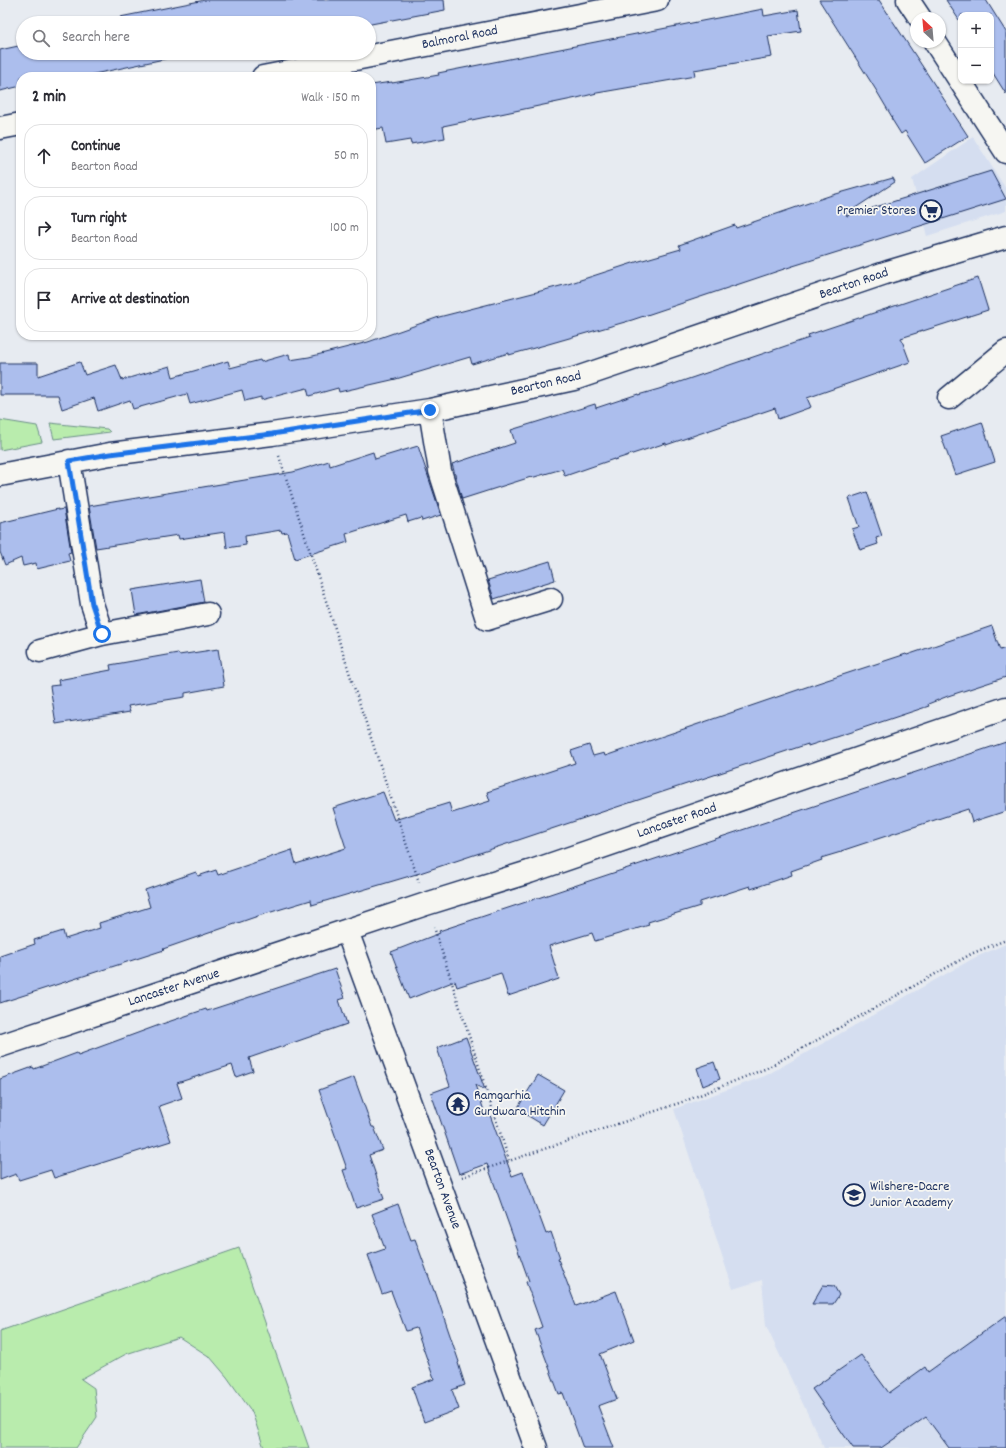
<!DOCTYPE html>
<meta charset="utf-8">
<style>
body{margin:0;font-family:Dekko,sans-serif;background:#f2f2f3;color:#2b2b33}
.controls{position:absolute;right:12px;top:12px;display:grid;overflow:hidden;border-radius:8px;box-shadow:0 1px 3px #0004}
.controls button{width:36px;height:36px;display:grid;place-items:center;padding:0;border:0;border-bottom:1px solid #e1e1e2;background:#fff;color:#2b2b33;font:20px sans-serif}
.compass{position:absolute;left:910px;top:12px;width:36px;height:36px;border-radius:50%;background:#fff;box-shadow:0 1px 3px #0004;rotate:334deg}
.stop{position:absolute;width:12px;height:12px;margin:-9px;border:3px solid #1a73e8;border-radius:50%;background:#fff}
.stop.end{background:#1a73e8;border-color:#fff;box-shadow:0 1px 4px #0008}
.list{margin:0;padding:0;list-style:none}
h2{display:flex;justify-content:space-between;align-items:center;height:52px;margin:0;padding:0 16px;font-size:17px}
h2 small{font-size:13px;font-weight:400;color:#7c7c81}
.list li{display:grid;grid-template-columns:26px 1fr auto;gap:12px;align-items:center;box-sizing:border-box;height:64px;margin:0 8px 8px;padding:0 8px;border:1px solid #e1e1e2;border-radius:16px}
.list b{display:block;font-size:15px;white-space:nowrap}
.list p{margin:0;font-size:13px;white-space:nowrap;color:#7c7c81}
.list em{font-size:13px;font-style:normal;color:#7c7c81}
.icon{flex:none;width:22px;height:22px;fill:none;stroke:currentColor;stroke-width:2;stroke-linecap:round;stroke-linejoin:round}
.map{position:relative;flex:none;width:1006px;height:1448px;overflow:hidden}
.search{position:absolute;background:#fff;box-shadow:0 1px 3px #0004;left:16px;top:16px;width:360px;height:44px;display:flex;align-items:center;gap:10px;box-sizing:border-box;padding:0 14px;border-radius:22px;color:#7c7c81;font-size:15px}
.panel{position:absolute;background:#fff;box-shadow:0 1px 3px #0004;left:16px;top:72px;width:360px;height:268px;border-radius:16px}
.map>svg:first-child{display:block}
</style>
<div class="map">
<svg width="1006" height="1448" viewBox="0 0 1006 1448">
<rect width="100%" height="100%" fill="#e7ebf1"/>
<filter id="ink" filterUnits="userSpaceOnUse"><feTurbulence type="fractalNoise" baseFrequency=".025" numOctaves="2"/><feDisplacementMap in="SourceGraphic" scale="8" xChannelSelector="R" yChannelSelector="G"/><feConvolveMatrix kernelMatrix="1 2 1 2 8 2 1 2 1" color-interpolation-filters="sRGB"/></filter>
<g filter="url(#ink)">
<!-- built -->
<path fill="#d5def0" d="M 973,137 L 1006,189 L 1006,211 L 927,236 L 912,179 Z
M 1006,944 L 1006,1448 L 824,1448 L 766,1326 L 762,1280 L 733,1289 L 674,1109 L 765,1076 L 974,958 Z"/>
<!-- green -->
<path fill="#b9ecad" stroke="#6a8e86" d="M 0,420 L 37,426 L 42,442 L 0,450 Z
M 50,423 L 107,429 L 110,432 L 54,439 Z
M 239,1248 L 309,1448 L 264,1448 L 252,1412 L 227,1377 L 210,1357 L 179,1337 L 126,1354 L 81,1379 L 94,1388 L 97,1417 L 76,1448 L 0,1448 L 0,1331 Z"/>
<!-- building -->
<path fill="#acbeed" stroke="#1b2f5e" d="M 205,0 L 444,0 L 445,10 L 371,24 L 122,23 L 120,17 Z
M 819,0 L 879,0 L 968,136 L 925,163 L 905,131 L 901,134 L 891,118 L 892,117 L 876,90 Z
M 946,0 L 986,0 L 1006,32 L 1006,94 L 991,70 L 991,15 L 961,15 L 961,23 Z
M 763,9 L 764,16 L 798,10 L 801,31 L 768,36 L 772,57 L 694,70 L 695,76 L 597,93 L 577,98 L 443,126 L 445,138 L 411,144 L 410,140 L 386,144 L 383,128 L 371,130 L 371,85 L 392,82 L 392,83 L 439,75 L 438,73 Z
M 23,45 L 23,53 L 192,53 L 80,77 L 21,77 L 21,86 L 0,91 L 0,50 Z
M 991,171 L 1006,199 L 793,266 L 632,320 L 545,345 L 509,355 L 509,353 L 472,364 L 470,357 L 396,379 L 339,392 L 338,388 L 309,396 L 307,388 L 261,400 L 261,397 L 245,401 L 242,390 L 190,404 L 187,394 L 133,409 L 130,400 L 98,411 L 94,398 L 62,409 L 58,395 L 0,395 L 0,363 L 38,363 L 38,376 L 80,362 L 85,375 L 116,365 L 122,380 L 170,366 L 173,377 L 228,361 L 230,368 L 260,360 L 261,362 L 289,354 L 290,360 L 309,357 L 368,342 L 439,317 L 568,284 L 599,274 L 636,262 L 681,249 L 679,245 L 735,225 L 736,228 L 829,196 L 893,178 L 895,182 L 846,214 L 847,216 Z
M 978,278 L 988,310 L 901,338 L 910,362 L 807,398 L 811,407 L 778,419 L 775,408 L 666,445 L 666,443 L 614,460 L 614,459 L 565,476 L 562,469 L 531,478 L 531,477 L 462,499 L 452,464 L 515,443 L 511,430 L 595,404 L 596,408 L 638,394 L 638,395 L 659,389 L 809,338 L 808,335 Z
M 982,422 L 995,462 L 955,475 L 941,436 Z
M 418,446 L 441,515 L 422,521 L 421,518 L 408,522 L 406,515 L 346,534 L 348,542 L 295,559 L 287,532 L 282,533 L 281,530 L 245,536 L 246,545 L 227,548 L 225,532 L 179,539 L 178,535 L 96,548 L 89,506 L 293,472 L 329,461 L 330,466 L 373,452 L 375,459 Z
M 867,492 L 882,536 L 876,538 L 878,544 L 860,550 L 852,529 L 859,527 L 849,498 Z
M 58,509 L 58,510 L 64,509 L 71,552 L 68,553 L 70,561 L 37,569 L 36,563 L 23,566 L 21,558 L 5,565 L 0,552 L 0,523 Z
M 550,561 L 555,580 L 494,599 L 488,580 Z
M 200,579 L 204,602 L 136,615 L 132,590 Z
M 992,626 L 1000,650 L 1006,648 L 1006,677 L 948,696 L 928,704 L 929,706 L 854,731 L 808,746 L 808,744 L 611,809 L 420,873 L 312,905 L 311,900 L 258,916 L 163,949 L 164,950 L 0,1003 L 0,956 L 35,944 L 34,940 L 63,931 L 65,939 L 100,928 L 99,923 L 150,907 L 145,890 L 196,872 L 198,876 L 216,870 L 218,875 L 292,850 L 296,864 L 346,848 L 333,808 L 383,792 L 394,820 L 449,803 L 452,813 L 490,801 L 487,792 L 575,763 L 571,751 L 589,745 L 593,756 L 604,753 L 605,756 L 818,683 L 906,654 L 907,655 Z
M 218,649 L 224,686 L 185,693 L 185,697 L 128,706 L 130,712 L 56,724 L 50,686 L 59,685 L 58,680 L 111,670 L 110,665 L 178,653 L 179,655 Z
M 1006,742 L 1006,811 L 972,822 L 968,809 L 841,851 L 841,852 L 821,858 L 822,860 L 791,871 L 792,875 L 751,889 L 750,886 L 700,902 L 700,906 L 648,922 L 649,925 L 595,941 L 592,933 L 549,946 L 559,979 L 508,996 L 501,973 L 457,987 L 455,981 L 409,999 L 391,952 L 440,933 L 439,931 Z
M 335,969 L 345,998 L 339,1000 L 347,1024 L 249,1058 L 253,1071 L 236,1077 L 232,1065 L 177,1083 L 182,1098 L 159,1106 L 171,1141 L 54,1178 L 51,1170 L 19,1180 L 16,1174 L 0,1180 L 0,1079 L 33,1067 L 34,1069 L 77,1053 L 78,1055 L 162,1024 L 206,1009 L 207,1011 Z
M 466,1037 L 485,1090 L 475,1085 L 486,1116 L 490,1115 L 512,1176 L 523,1172 L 546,1234 L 551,1232 L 560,1258 L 558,1259 L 576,1306 L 616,1291 L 634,1340 L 600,1354 L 617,1399 L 598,1406 L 614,1448 L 583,1448 L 563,1393 L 559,1394 L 535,1330 L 542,1327 L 526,1282 L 529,1281 L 487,1164 L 459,1174 L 431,1093 L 450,1086 L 437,1048 Z
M 714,1062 L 720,1079 L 703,1086 L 697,1068 Z
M 538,1075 L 564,1090 L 543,1125 L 517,1109 Z
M 354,1077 L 372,1127 L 374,1127 L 383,1150 L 369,1155 L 384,1199 L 356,1208 L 343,1170 L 347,1169 L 319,1090 Z
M 398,1204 L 411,1240 L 415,1239 L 434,1291 L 435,1291 L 459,1362 L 458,1363 L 465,1385 L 452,1390 L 459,1409 L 424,1422 L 412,1387 L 434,1379 L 416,1328 L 406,1331 L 391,1291 L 382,1294 L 368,1255 L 385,1249 L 372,1214 Z
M 823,1285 L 834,1286 L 839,1295 L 833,1304 L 812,1304 Z
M 1006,1316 L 1006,1448 L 949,1448 L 926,1417 L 881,1448 L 853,1448 L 812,1389 L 861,1355 L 889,1393 L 925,1367 L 928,1372 Z"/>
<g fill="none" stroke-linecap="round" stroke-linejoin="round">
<!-- minor casing -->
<g stroke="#1b2f5e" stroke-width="25">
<path id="minor" d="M 908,0 L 920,18
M 935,42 L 1006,152
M 263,77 L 657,0
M 0,128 L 21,124
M 949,398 L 1006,351
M 430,410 L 440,471 L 487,619 L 551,599
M 69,461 L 92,604 L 102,634
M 0,475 L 110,454 L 272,434 L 430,410 L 574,379 L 888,272 L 1006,237
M 40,651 L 102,634 L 208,614
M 347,931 L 536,1448
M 0,1046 L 426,904 L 529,872 L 1006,708"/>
</g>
<!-- path -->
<path stroke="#1b2f5e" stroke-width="2.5" stroke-dasharray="1 3" stroke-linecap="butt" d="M 279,456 L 353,684 L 419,882
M 434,927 L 509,1160
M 462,1177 L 685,1101 L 767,1068 L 973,953 L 1006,940"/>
<!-- minor -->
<use href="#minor" stroke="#f6f6f2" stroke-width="22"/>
</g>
</g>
<g fill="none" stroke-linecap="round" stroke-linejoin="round" filter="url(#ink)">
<!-- route -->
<path stroke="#1a73e8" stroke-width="5" d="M 102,634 L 92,604 L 69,461 L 110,454 L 272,434 L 430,410"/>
</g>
<!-- icons -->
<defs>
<g id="supermarket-ring" transform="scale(1.15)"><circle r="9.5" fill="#f6f6f2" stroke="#1b2f5e" stroke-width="1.5"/><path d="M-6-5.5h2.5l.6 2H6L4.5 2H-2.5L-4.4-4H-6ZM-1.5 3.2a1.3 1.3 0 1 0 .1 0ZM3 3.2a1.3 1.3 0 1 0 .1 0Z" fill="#1b2f5e"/></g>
<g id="temple-ring" transform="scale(1.15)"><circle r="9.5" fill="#f6f6f2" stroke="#1b2f5e" stroke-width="1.5"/><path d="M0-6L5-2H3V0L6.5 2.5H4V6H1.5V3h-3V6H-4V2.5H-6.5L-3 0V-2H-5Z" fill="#1b2f5e"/></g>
<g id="school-ring" transform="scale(1.15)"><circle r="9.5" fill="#f6f6f2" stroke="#1b2f5e" stroke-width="1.5"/><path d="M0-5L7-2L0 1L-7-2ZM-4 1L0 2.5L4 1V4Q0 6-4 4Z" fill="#1b2f5e"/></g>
</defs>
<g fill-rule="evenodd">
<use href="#supermarket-ring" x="931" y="211"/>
<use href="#temple-ring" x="458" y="1104"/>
<use href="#school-ring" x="854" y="1195"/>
</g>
<g text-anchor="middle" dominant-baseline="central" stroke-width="3.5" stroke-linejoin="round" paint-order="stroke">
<!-- street labels -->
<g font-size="14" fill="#1b2f5e" stroke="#f6f6f2">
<text transform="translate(460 38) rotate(-11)">Balmoral Road</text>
<text transform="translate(854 284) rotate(-19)">Bearton Road</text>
<text transform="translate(546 384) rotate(-13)">Bearton Road</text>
<text transform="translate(677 821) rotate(-19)">Lancaster Road</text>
<text transform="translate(174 988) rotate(-18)">Lancaster Avenue</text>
<text transform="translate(442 1189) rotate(70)">Bearton Avenue</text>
</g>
<!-- poi labels -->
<g font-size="14" fill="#1b2f5e" stroke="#f6f6f2" text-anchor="start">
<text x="916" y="211" text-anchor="end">Premier Stores</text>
<text x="474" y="1096">Ramgarhia<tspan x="474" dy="16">Gurdwara Hitchin</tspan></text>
<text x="870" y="1187">Wilshere-Dacre<tspan x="870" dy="16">Junior Academy</tspan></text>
</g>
</g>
</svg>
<div class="controls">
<button>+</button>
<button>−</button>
</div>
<svg class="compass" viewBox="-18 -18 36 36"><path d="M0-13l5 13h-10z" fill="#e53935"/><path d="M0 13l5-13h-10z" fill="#7c7c81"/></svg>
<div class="stop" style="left:102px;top:634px"></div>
<div class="stop end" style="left:430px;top:410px"></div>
<div class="search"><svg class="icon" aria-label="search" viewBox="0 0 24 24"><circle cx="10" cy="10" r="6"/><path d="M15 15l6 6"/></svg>Search here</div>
<section class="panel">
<h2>2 min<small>Walk · 150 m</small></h2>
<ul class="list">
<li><svg class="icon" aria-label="ahead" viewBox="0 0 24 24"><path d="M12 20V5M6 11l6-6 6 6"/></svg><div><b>Continue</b><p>Bearton Road</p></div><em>50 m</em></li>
<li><svg class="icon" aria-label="right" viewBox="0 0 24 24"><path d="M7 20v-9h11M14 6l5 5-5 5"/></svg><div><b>Turn right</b><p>Bearton Road</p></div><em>100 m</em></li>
<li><svg class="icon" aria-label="arrive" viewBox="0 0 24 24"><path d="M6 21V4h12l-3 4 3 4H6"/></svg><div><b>Arrive at destination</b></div></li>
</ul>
</section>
</div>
